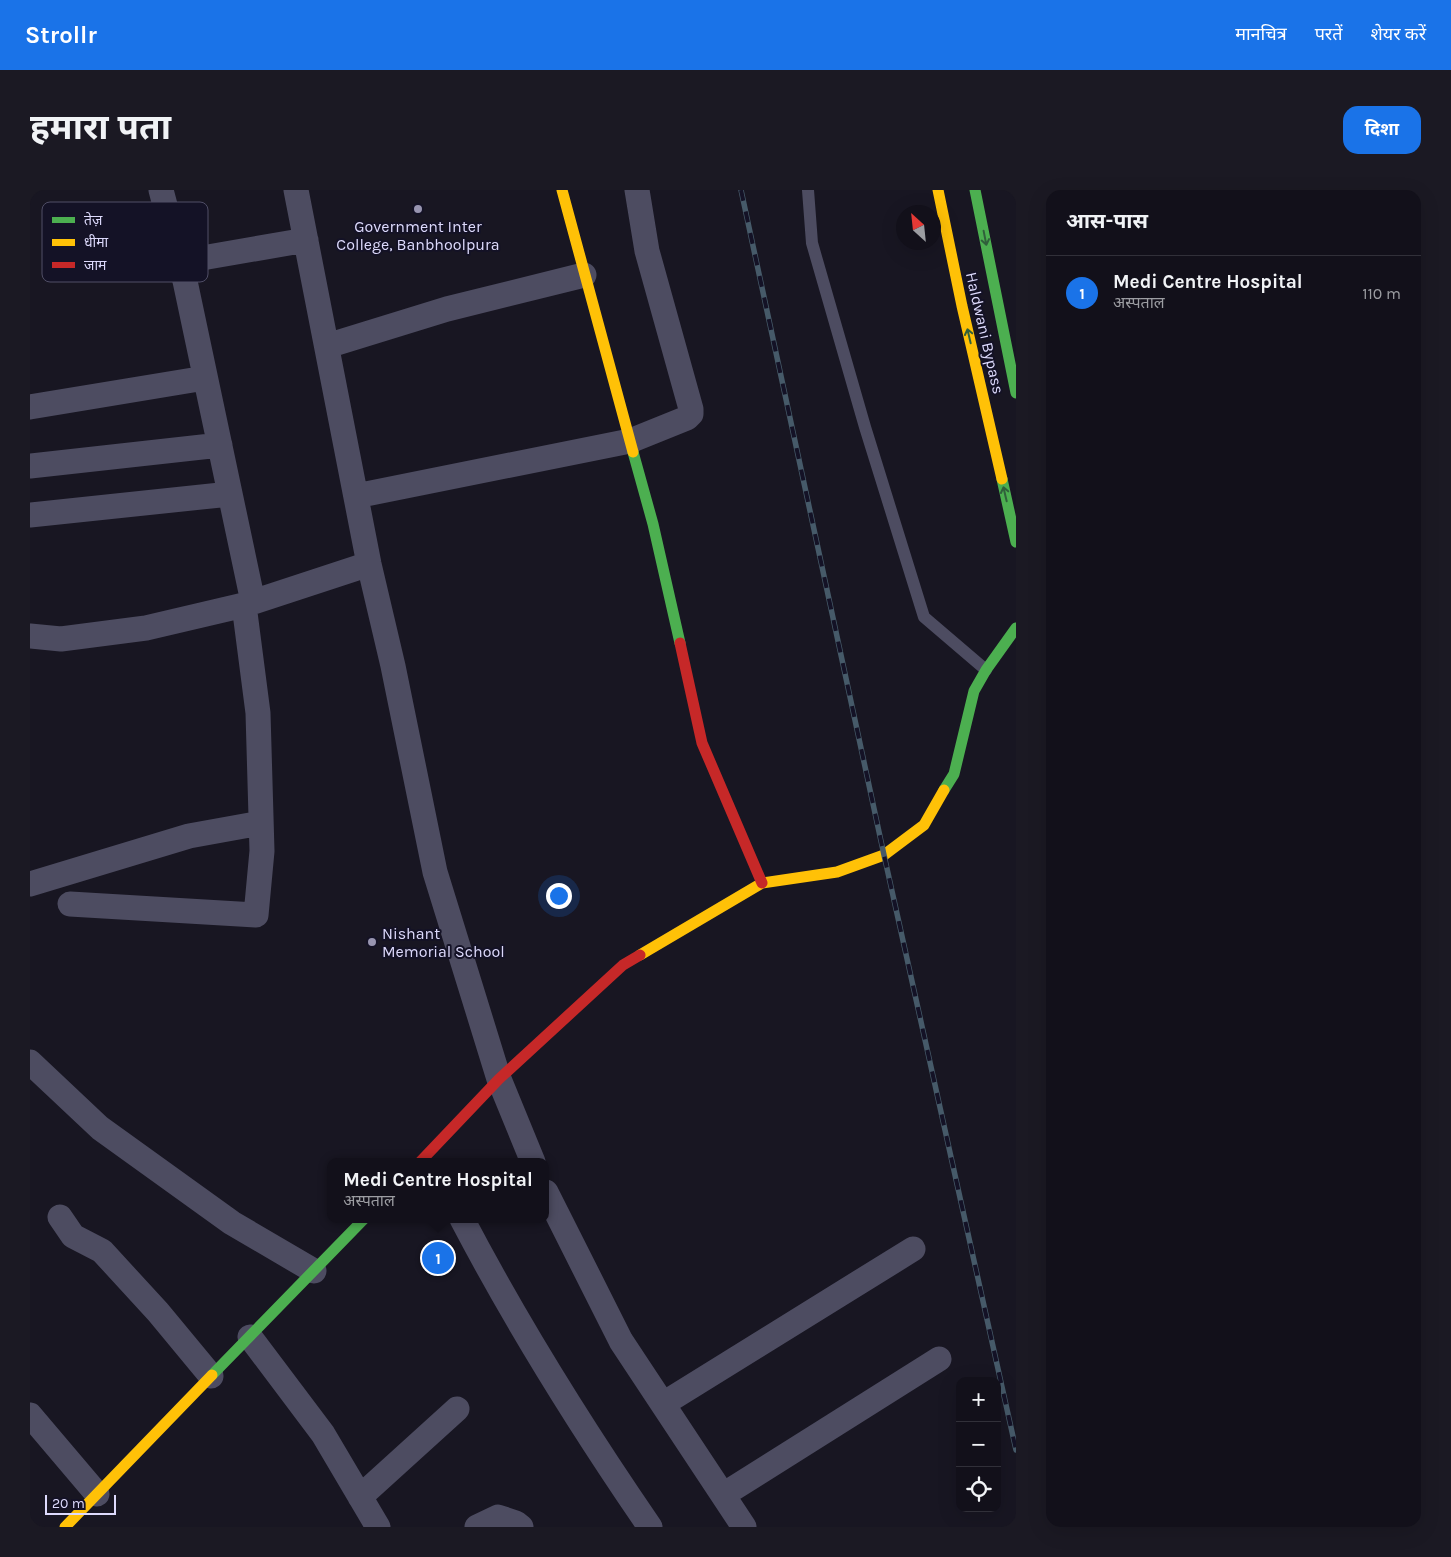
<!DOCTYPE html>
<html lang="hi">
<meta charset="utf-8">
<style>
body{margin:0;font-family:Karla,"Noto Sans Devanagari",sans-serif;background:#1b1923;color:#f1f3f6}
.controls{position:absolute;right:15px;bottom:15px;display:grid;overflow:hidden;border-radius:10px;box-shadow:0 5px 20px #0002}
.controls button{width:45px;height:45px;display:grid;place-items:center;padding:0;border:0;border-bottom:1px solid #313039;background:#12101a;color:#f1f3f6;font:25px sans-serif}
.compass{position:absolute;left:866px;top:15px;width:45px;height:45px;border-radius:50%;background:#12101a;box-shadow:0 5px 20px #0002;rotate:333deg}
.scale{position:absolute;left:15px;bottom:12px;width:71px;box-sizing:border-box;padding-left:5px;border:2px solid #dddafc;border-top:0;font-size:14px;line-height:18px;white-space:nowrap;color:#dddafc;-webkit-text-stroke:4px #141226;paint-order:stroke}
.you{position:absolute;left:528px;top:705px;width:18px;height:18px;margin:-12px;border:4px solid #fff;border-radius:50%;background:#1a73e8;box-shadow:0 0 0 8px #1a73e833}
.badge{display:grid;place-items:center;width:32px;height:32px;border-radius:50%;background:#1a73e8;color:#fff;font-size:16px;font-weight:700}
.pin{position:absolute;translate:-50% -50%;border:2px solid #fff;box-shadow:0 1px 5px #0006}
.popup{position:absolute;left:297px;top:968px;width:222px;height:65px;box-sizing:border-box;display:grid;place-content:center;border-radius:10px;background:#12101a;filter:drop-shadow(0 1px 4px #0005);font-size:16px;white-space:nowrap;color:#9c9da2}
.popup b{font-size:19px;color:#f1f3f6}
.popup::after{content:'';position:absolute;left:50%;top:100%;margin-left:-10px;border:10px solid transparent;border-top-color:#12101a}
.list{margin:0;padding:0;list-style:none}
h2{display:flex;justify-content:space-between;align-items:center;height:65px;margin:0;padding:0 20px;font-size:21px}
h2 small{font-size:16px;font-weight:400;color:#9c9da2}
.list li{display:grid;grid-template-columns:32px 1fr auto;gap:15px;align-items:center;box-sizing:border-box;height:75px;padding:0 20px;border-top:1px solid #313039}
.list b{display:block;font-size:19px;white-space:nowrap}
.list p{margin:0;font-size:16px;white-space:nowrap;color:#9c9da2}
.list em{font-size:16px;font-style:normal;color:#9c9da2}
.icon{flex:none;width:28px;height:28px;fill:none;stroke:currentColor;stroke-width:2;stroke-linecap:round;stroke-linejoin:round}
.map{position:relative;flex:none;width:986px;height:1337px;overflow:hidden;border-radius:15px}
header{display:flex;align-items:center;gap:30px;box-sizing:border-box;height:70px;padding:0 25px;background:#1a73e8;color:#fff}
header strong{font-size:24px}
nav{display:flex;gap:28px;margin-inline-start:auto;font-size:18px}
.intro{display:flex;align-items:center;justify-content:space-between;box-sizing:border-box;height:120px;padding:0 30px}
h1{margin:0;font-size:35px}
.button{padding:12px 22px;border-radius:15px;background:#1a73e8;color:#fff;font-size:18px;font-weight:700}
main{display:flex;gap:30px;padding:0 30px}
aside{flex:1;background:#12101a;border-radius:15px;box-shadow:0 5px 20px #0002}
.map>svg:first-child{display:block}
</style>
<header>
<strong>Strollr</strong>
<nav><a>मानचित्र</a><a>परतें</a><a>शेयर करें</a></nav>
</header>
<div class="intro"><h1>हमारा पता</h1><a class="button">दिशा</a></div>
<main>
<div class="map">
<svg width="986" height="1337" viewBox="0 0 986 1337">
<rect width="100%" height="100%" fill="#181622"/>
<g fill="none" stroke-linecap="round" stroke-linejoin="round">
<!-- lane -->
<path stroke="#4d4c61" stroke-width="12" d="M 778,0 L 782,53 L 835,237 L 894,427 L 956,480"/>
<!-- street -->
<path stroke="#4d4c61" stroke-width="25" d="M 131,0 L 155,91 L 223,412
M 266,0 L 339,374 L 363,476 L 405,682 L 469,889 L 503,972
M 149,72 L 276,50
M 297,156 L 417,119 L 554,85
M 0,217 L 175,188
M 0,276 L 190,255
M 326,306 L 600,251 L 657,228 L 661,224 L 661,219 L 617,61 L 607,0
M 0,325 L 200,304
M 0,446 L 31,449 L 116,438 L 214,415 L 339,374
M 0,694 L 159,646 L 231,633
M 40,714 L 226,725 L 232,661 L 228,523 L 214,415
M 0,872 L 70,938 L 202,1033 L 284,1081
M 516,1002 L 591,1151 L 714,1337
M 30,1027 L 43,1046 L 72,1061 L 128,1122 L 181,1186
M 432,1029 C 488,1136 552,1238 620,1337
M 220,1147 L 293,1244 L 348,1337
M 633,1214 L 883,1059
M 0,1225 L 67,1304
M 693,1305 L 909,1169
M 330,1307 L 427,1219
M 447,1337 L 468,1327 L 486,1333 L 491,1337"/>
<!-- fast -->
<path stroke="#4caf50" stroke-width="11" d="M 945,0 L 986,203
M 603,262 L 623,334 L 650,453
M 972,289 L 986,352
M 914,600 L 924,584 L 944,501 L 956,480 L 986,438
M 182,1185 L 334,1029"/>
<!-- slow -->
<path stroke="#ffc107" stroke-width="11" d="M 532,0 L 603,262
M 908,0 L 932,116 L 972,289
M 610,765 L 732,693 L 807,682 L 854,665 L 894,635 L 914,600
M 35,1337 L 182,1185"/>
<!-- jam -->
<path stroke="#c62828" stroke-width="11" d="M 650,453 L 672,553 L 732,693
M 390,972 L 469,889 L 593,775 L 610,765"/>
<!-- rail casing -->
<g stroke="#465a69" stroke-width="5.5">
<path id="rail" d="M 711,0 L 854,665 L 986,1260"/>
</g>
<!-- rail -->
<use href="#rail" stroke="#141226" stroke-width="4" stroke-dasharray="11" stroke-linecap="butt"/>
</g>
<!-- one-way arrows -->
<defs><path id="oneway-shaft" d="M-6 0H5M1.5-3L5.5 0L1.5 3" fill="none" stroke-width="1.6" stroke-linecap="round" stroke-linejoin="round" transform="scale(1.25)"/></defs>
<g stroke="#30603b">
<use href="#oneway-shaft" transform="translate(955 48) rotate(79)"/>
<use href="#oneway-shaft" transform="translate(939 146) rotate(-103)"/>
<use href="#oneway-shaft" transform="translate(975 304) rotate(-103)"/>
</g>
<!-- markers -->
<g fill="#9895b0" stroke="#141226" stroke-width="2">
<circle cx="388" cy="19" r="5"/>
<circle cx="342" cy="752" r="5"/>
</g>
<g text-anchor="middle" dominant-baseline="central" stroke-width="4" stroke-linejoin="round" paint-order="stroke">
<!-- poi labels -->
<g font-size="16" fill="#dddafc" stroke="#141226">
<text x="388" y="36">Government Inter<tspan x="388" dy="18">College, Banbhoolpura</tspan></text>
<text x="352" y="743" text-anchor="start">Nishant<tspan x="352" dy="18">Memorial School</tspan></text>
</g>
<!-- street labels -->
<g font-size="16" fill="#dddafc" stroke="#141226">
<text transform="translate(955 143) rotate(77)">Haldwani Bypass</text>
</g>
</g>
<!-- legend -->
<rect x="12" y="12" width="166" height="80" rx="8" fill="#141226" stroke="#504e66" stroke-width="1"/>
<rect x="22" y="27" width="23" height="6" fill="#4caf50"/>
<rect x="22" y="49" width="23" height="7" fill="#ffc107"/>
<rect x="22" y="72" width="23" height="6" fill="#c62828"/>
<g font-size="14" fill="#dddafc">
<text x="54" y="35">तेज़</text>
<text x="54" y="57">धीमा</text>
<text x="54" y="80">जाम</text>
</g>
</svg>
<div class="controls">
<button>+</button>
<button>−</button>
<button><svg class="icon" aria-label="locate" viewBox="0 0 24 24"><circle cx="12" cy="12" r="6"/><path d="M12 2v4M12 18v4M2 12h4M18 12h4"/></svg></button>
</div>
<svg class="compass" viewBox="-18 -18 36 36"><path d="M0-13l5 13h-10z" fill="#e53935"/><path d="M0 13l5-13h-10z" fill="#9c9da2"/></svg>
<div class="scale">20 m</div>
<div class="you"></div>
<div class="pin badge" style="left:408px;top:1068px">1</div>
<div class="popup"><b>Medi Centre Hospital</b>अस्पताल</div>
</div>
<aside>
<h2>आस-पास<small></small></h2>
<ul class="list">
<li><span class="badge">1</span><div><b>Medi Centre Hospital</b><p>अस्पताल</p></div><em>110 m</em></li>
</ul>
</aside>
</main>
